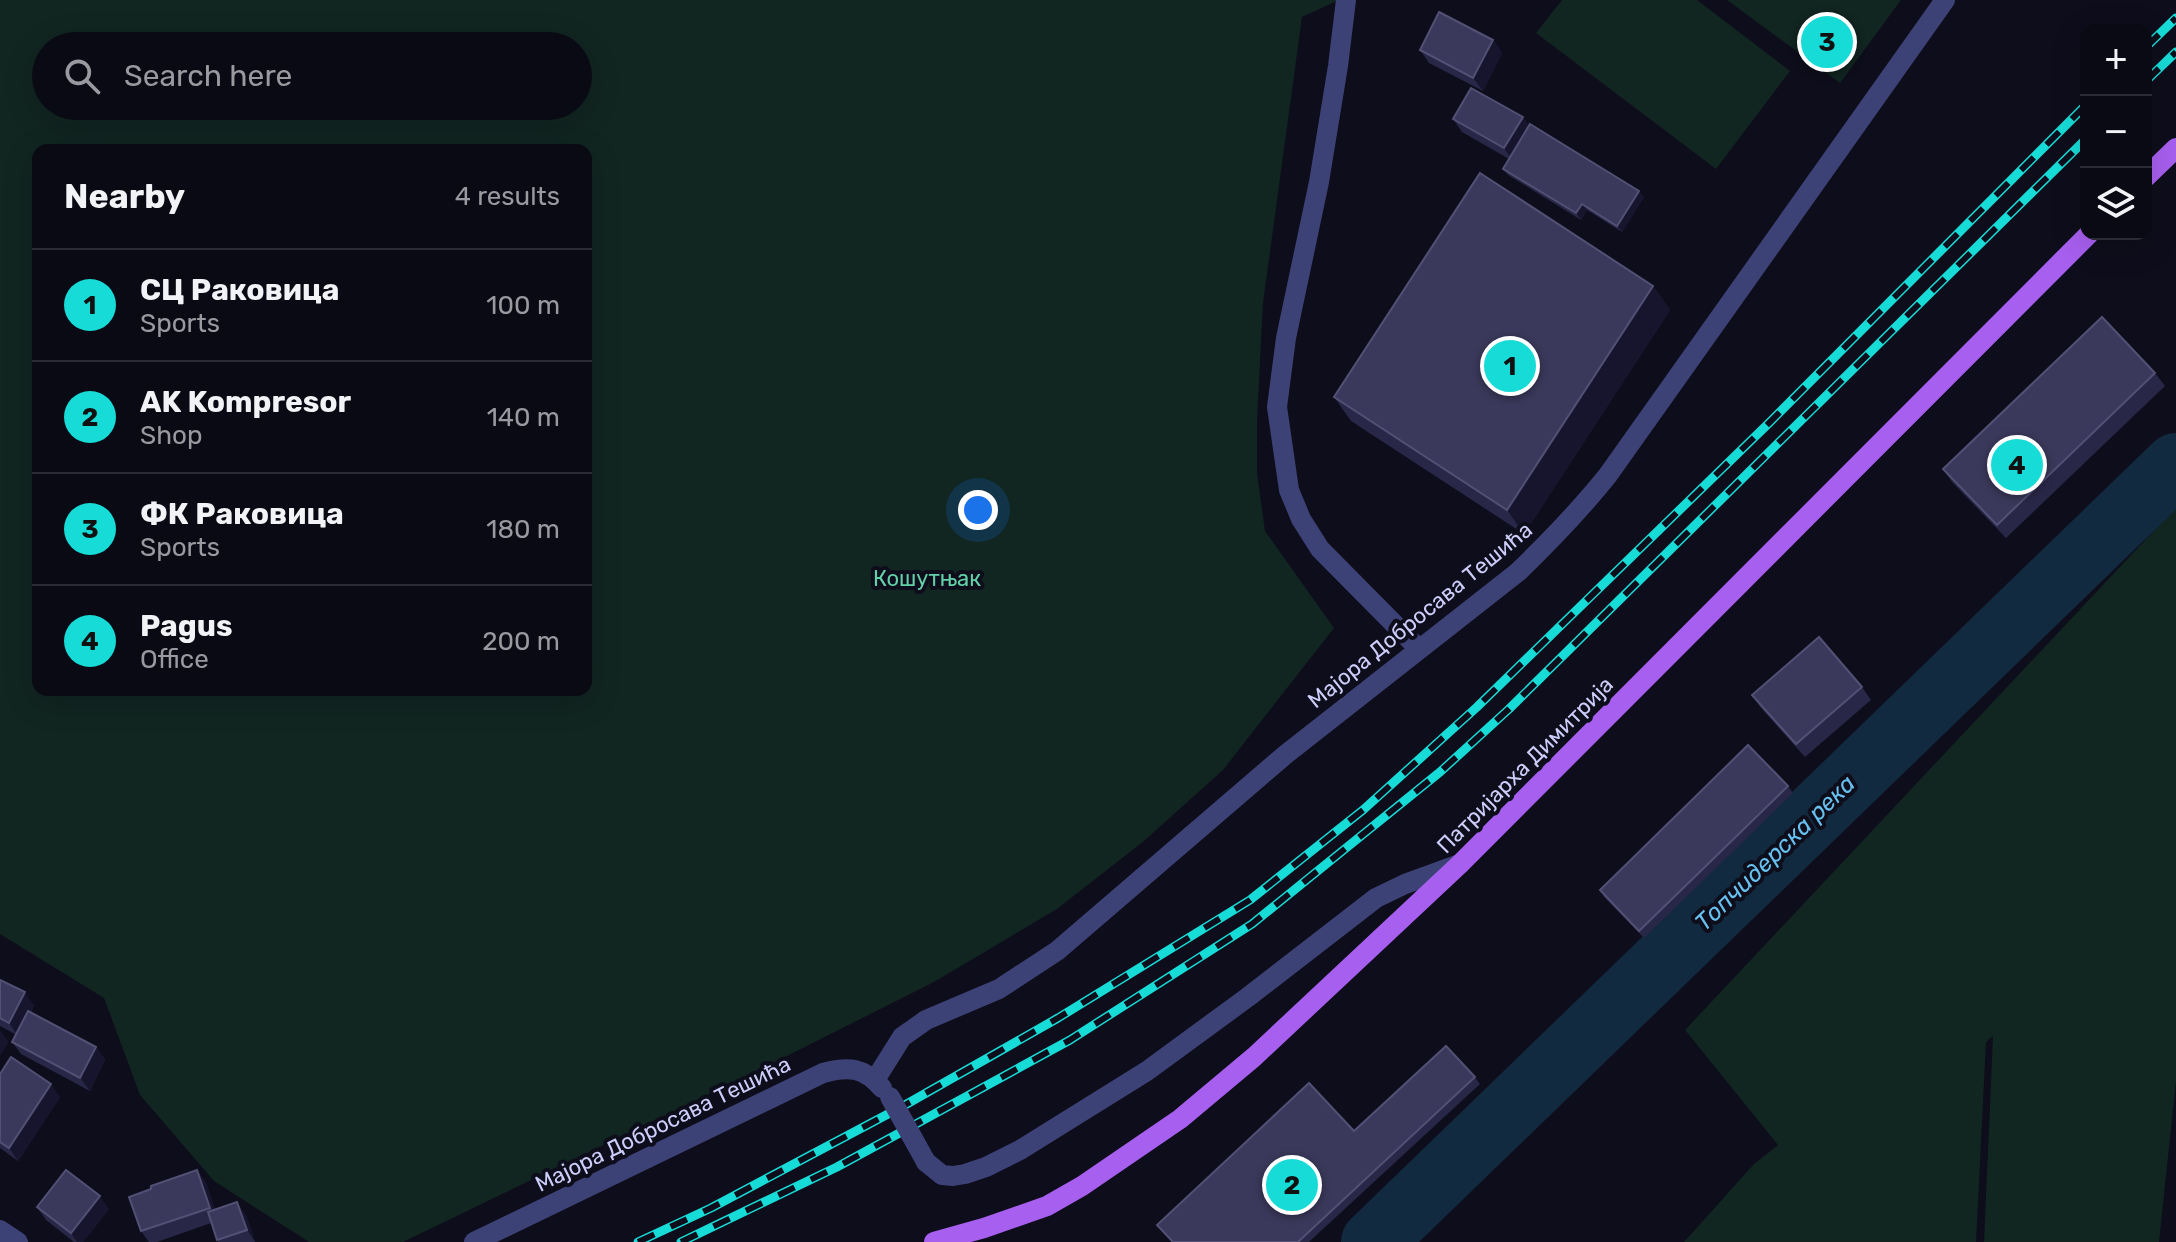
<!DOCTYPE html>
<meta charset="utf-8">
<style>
body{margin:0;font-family:Rubik,sans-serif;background:#181822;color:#f1f3f6}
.controls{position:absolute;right:24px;top:24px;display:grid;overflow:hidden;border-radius:16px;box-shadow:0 8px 32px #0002}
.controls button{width:72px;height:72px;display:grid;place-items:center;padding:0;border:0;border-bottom:2px solid #2a2b34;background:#0a0a14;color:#f1f3f6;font:40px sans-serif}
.you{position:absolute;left:978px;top:510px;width:28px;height:28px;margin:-20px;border:6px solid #fff;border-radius:50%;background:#1a73e8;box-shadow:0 0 0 12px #1a73e833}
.badge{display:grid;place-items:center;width:52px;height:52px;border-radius:50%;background:#17dbd6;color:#111;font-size:26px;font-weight:700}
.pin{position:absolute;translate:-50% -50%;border:4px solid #fff;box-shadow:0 2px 8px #0006}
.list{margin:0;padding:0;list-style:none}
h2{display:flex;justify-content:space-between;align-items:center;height:104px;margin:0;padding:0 32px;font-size:34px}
h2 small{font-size:26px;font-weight:400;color:#999aa0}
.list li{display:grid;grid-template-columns:52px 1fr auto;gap:24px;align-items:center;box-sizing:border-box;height:112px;padding:0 32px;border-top:2px solid #2a2b34}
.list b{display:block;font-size:30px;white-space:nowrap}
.list p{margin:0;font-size:26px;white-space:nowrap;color:#999aa0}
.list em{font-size:26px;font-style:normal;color:#999aa0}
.icon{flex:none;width:44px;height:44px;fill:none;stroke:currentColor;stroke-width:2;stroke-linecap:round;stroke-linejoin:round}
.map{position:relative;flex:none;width:2176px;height:1242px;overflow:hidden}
.search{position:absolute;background:#0a0a14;box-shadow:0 8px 32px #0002;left:32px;top:32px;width:560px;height:88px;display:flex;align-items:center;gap:20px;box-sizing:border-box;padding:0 28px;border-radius:44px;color:#999aa0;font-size:30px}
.panel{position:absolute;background:#0a0a14;box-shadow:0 8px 32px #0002;left:32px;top:144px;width:560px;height:552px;border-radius:16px}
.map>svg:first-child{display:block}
</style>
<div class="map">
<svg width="2176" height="1242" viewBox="0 0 2176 1242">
<rect width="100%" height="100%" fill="#0e0d1b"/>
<!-- green -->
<path fill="#112521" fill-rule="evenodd" d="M 0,0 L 1339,0 L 1302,17 L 1263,303 L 1257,420 L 1257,473 L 1265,531 L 1334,628 L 1223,770 L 1144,841 L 1057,909 L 934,982 L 767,1066 L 403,1242 L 309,1242 L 214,1181 L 140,1095 L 104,998 L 0,934 ZM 46,46 L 578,46 L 578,106 L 46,106 ZM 38,150 L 586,150 L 586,690 L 38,690 Z
M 1562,0 L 1697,0 L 1790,71 L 1716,169 L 1536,33 Z
M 1727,0 L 1901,0 L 1840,83 Z
M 2176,507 L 2176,1081 L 2159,1242 L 1984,1242 L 1993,1036 L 1986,1042 L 1976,1242 L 1684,1242 L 1754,1164 L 1778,1145 L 1685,1030 Z"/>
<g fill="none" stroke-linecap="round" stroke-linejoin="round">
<!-- river -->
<path stroke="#122a3f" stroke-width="64" d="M 1373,1242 L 2176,465"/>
<!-- minor -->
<path stroke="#3d4276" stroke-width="20" d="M 1346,0 L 1338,66 L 1319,182 L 1286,338 L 1277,407 L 1289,490 L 1301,519 L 1320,549 L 1419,649
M 875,1080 L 902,1037 L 926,1020 L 999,989 L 1057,951 L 1285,755 L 1518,572 C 1550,541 1580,510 1608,475 L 1945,0
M 926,1162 L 942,1175 L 953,1176 L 965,1174 L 986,1167 L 1020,1150 L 1147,1071 L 1248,997 L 1376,898 L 1405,884 L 1460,864
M 0,1230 L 18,1242
M 474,1242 L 823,1073 C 848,1066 864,1067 882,1088"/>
<!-- major -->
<path stroke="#a65fee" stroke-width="20" d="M 2146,177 L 2176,148
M 934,1242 L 984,1228 L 1047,1206 L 1082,1186 L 1180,1119 L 1254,1057 L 1460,864 L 2089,234"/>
<!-- rail casing -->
<g stroke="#17dbd6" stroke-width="9">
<path id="rail" d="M 2146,47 L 2176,18
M 2146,81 L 2176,52
M 638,1242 L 711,1208 L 905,1105 L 1058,1018 L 1250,900 L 1363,810 L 1477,707 L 1769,423 L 2086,105
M 681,1242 L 837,1167 L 1070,1040 L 1252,924 L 1440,772 L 1509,709 L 2086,139"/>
</g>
<!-- rail -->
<use href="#rail" stroke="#0e0d1b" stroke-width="6" stroke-dasharray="18" stroke-linecap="butt"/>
<!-- minor-bridge -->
<path stroke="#3d4276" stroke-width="20" d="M 890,1097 L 926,1162"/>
</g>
<!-- wall -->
<path fill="#292747" d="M 1493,40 L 1502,53 L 1483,91 L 1429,63 L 1420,50 Z
M 1523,117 L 1529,126 L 1644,197 L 1622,232 L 1587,210 L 1581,220 L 1508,175 L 1503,169 L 1509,159 L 1462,132 L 1453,119 Z
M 1653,286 L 1670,310 L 1524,534 L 1351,421 L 1334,397 Z
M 2155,373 L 2165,386 L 2006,538 L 1952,482 L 1943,469 Z
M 1862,687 L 1871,700 L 1805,757 L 1761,708 L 1752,695 Z
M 1788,786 L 1793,793 L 1644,938 L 1604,897 L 1600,890 Z
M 0,980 L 34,1005 L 31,1012 L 96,1047 L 105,1060 L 90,1091 L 21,1054 L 12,1042 L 15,1034 L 0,1026 Z
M 0,1074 L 60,1097 L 18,1161 L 0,1148 Z
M 1475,1077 L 1480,1084 L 1309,1242 L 1172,1242 L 1157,1225 L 1354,1131 Z
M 197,1170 L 206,1183 L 215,1210 L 246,1215 L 255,1242 L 218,1242 L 211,1223 L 157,1242 L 149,1242 L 141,1231 L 151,1189 Z
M 37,1207 L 109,1209 L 83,1242 L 74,1242 L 46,1220 Z"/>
<!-- shaded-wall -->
<path fill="#17152e" d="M 1493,40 L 1502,53 L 1483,91 L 1473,78 Z
M 1523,117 L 1532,130 L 1513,161 L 1504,148 Z
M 1639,191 L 1644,197 L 1622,232 L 1617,226 Z
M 1582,204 L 1587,210 L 1581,220 L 1576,213 Z
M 1653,286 L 1670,310 L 1524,534 L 1507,510 Z
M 25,992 L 34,1005 L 18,1036 L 9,1023 Z
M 0,1030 L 9,1042 L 0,1056 Z
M 96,1047 L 105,1060 L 90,1091 L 80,1078 Z
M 51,1084 L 60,1097 L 18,1161 L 9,1148 Z
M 197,1170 L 206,1183 L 219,1221 L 210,1208 Z
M 100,1196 L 109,1209 L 83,1242 L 77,1242 L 71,1233 Z
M 237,1202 L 246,1215 L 255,1242 L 247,1230 Z"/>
<!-- building -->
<path fill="#3b395b" stroke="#525074" stroke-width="2" d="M 1439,12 L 1493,40 L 1473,78 L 1420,50 Z
M 1471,88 L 1523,117 L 1504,148 L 1453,119 Z
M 1530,124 L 1639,191 L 1617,226 L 1582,204 L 1576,213 L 1503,169 Z
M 1480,173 L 1653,286 L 1507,510 L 1334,397 Z
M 2102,317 L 2155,373 L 1997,525 L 1943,469 Z
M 1819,637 L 1862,687 L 1796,744 L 1752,695 Z
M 1748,745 L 1788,786 L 1639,931 L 1600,890 Z
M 0,980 L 25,992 L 9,1023 L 0,1018 Z
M 28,1011 L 96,1047 L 80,1078 L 12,1042 Z
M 1446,1046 L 1475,1077 L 1298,1242 L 1173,1242 L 1157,1225 L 1309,1083 L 1354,1131 Z
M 11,1057 L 51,1084 L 9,1148 L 0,1142 L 0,1074 Z
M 66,1170 L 100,1196 L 71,1233 L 37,1207 Z
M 197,1170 L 210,1208 L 141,1231 L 129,1197 L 151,1189 L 151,1186 Z
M 237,1202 L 247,1230 L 217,1240 L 208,1212 Z"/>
<g text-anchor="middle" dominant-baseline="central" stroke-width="8" stroke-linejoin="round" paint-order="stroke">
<!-- park labels -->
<g font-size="22" fill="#62d1a7" stroke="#0e0d1b">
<text x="927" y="578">Кошутњак</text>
</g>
<!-- street labels -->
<g font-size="22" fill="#cdcdfa" stroke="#0e0d1b">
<text transform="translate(1420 615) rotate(-39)">Мајора Добросава Тешића</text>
<text transform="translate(1525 765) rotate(-45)">Патријарха Димитрија</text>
<text transform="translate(663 1124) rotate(-26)">Мајора Добросава Тешића</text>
</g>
<!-- water labels -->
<g font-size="24" font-style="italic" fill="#66c1ef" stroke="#0e0d1b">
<text transform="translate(1775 853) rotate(-44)">Топчидерска река</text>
</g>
</g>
</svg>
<div class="controls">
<button>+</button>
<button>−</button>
<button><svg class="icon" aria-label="layers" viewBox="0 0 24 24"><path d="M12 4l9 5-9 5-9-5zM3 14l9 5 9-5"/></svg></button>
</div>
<div class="you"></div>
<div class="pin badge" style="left:1510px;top:366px">1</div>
<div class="pin badge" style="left:1292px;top:1185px">2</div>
<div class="pin badge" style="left:1827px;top:42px">3</div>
<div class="pin badge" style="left:2017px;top:465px">4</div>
<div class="search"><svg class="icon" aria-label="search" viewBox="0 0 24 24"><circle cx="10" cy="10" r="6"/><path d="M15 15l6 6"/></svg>Search here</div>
<section class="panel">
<h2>Nearby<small>4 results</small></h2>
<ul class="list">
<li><span class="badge">1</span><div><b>СЦ Раковица</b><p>Sports</p></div><em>100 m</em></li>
<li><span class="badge">2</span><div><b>AK Kompresor</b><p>Shop</p></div><em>140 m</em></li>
<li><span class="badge">3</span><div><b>ФК Раковица</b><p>Sports</p></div><em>180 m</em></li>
<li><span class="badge">4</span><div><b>Pagus</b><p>Office</p></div><em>200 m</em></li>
</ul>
</section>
</div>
